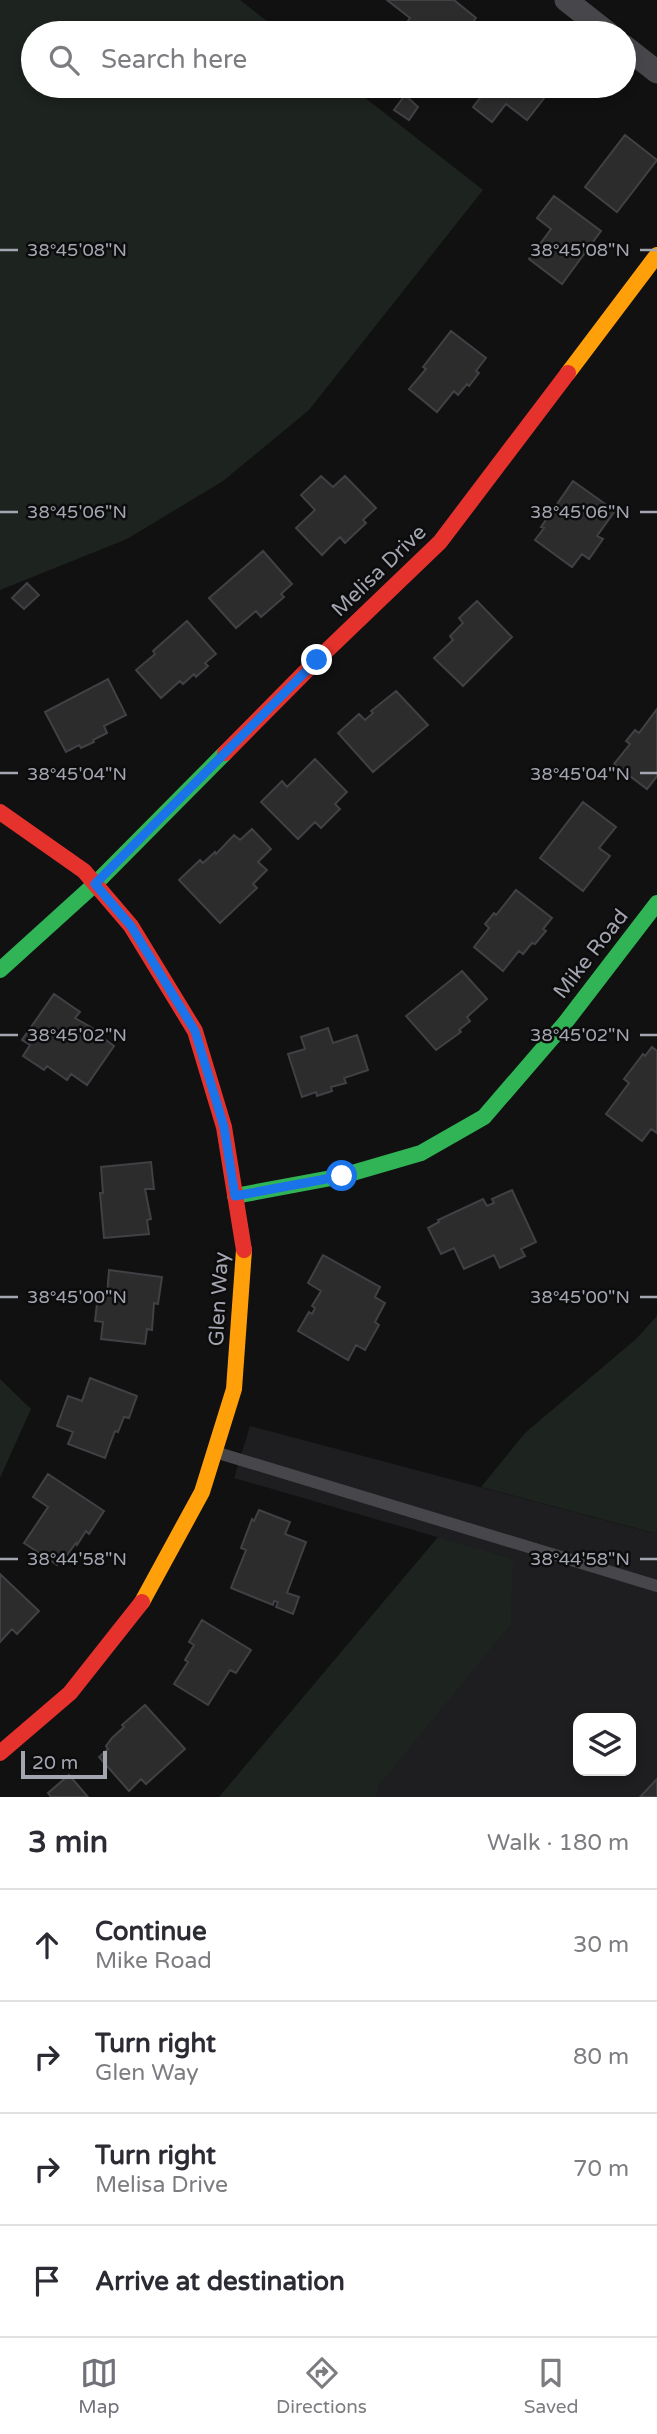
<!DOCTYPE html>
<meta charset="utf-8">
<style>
body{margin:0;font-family:"Varela Round",sans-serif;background:#f2f2f3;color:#2b2b33}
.controls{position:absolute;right:21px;bottom:21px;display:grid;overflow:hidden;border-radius:14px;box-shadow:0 4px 10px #0003}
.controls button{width:63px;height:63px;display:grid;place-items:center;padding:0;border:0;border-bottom:2px solid #e1e1e2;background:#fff;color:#2b2b33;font:35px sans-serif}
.scale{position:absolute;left:21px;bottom:18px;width:86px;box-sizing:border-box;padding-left:7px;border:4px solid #a3a5b1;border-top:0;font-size:19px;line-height:24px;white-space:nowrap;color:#a3a5b1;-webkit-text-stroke:5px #0c0c0d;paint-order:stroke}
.stop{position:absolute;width:21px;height:21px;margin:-16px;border:5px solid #1a73e8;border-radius:50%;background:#fff}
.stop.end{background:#1a73e8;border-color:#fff;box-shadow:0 2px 7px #0008}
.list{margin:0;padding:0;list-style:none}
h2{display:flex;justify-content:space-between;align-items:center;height:91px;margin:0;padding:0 28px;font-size:30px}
h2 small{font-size:23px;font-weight:400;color:#7c7c81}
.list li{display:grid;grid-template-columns:46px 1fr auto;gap:21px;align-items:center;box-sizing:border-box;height:112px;padding:0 28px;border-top:2px solid #e1e1e2}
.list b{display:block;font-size:26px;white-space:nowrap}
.list p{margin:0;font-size:23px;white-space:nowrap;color:#7c7c81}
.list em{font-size:23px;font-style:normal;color:#7c7c81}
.icon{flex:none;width:38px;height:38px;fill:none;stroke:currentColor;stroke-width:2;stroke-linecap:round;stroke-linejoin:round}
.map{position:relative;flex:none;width:657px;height:1797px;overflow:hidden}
.search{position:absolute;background:#fff;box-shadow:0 4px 10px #0003;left:21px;right:21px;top:21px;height:77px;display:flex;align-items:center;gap:18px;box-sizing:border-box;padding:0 24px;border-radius:38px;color:#7c7c81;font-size:26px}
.sheet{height:539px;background:#fff}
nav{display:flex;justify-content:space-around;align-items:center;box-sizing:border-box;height:98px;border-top:2px solid #e1e1e2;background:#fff;font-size:19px;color:#7c7c81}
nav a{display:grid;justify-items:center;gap:4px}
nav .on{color:#707179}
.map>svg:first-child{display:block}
</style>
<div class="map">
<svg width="657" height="1797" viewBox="0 0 657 1797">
<rect width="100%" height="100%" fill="#111112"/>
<!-- built -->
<path fill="#1e1e20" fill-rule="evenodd" d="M 250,1426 L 653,1533 L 657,1531 L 657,1797 L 377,1797 L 379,1785 L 513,1559 L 234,1478 ZM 578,1718 L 631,1718 L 631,1771 L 578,1771 Z"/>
<!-- green -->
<path fill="#1d231f" d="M 0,0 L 240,0 L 282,33 L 33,33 L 33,86 L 350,86 L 483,190 L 309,410 L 223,481 L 127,539 L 0,590 Z
M 657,1316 L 657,1531 L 654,1533 L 481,1487 L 525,1433 L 636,1339 Z
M 0,1379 L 31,1409 L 0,1478 Z
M 438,1537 L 513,1559 L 511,1624 L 379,1785 L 377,1797 L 219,1797 Z"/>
<!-- building -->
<path fill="#2c2c2d" stroke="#414145" stroke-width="2" d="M 387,0 L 454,0 L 476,18 L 464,33 L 405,33 L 401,30 L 410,18 Z
M 483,86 L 549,86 L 552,88 L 527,120 L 506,104 L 492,122 L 473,107 L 487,89 Z
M 405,95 L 418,107 L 409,120 L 394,110 Z
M 625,135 L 657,160 L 617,212 L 585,187 Z
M 554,196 L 601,231 L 562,284 L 529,259 L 551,229 L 537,218 Z
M 451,331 L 486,358 L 476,371 L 479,373 L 469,386 L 467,384 L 458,395 L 454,391 L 437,412 L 409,389 L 426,369 L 423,367 Z
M 321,476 L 333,487 L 345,476 L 376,508 L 363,520 L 366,523 L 345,543 L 340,537 L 322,555 L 296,528 L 315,510 L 301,495 Z
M 573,481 L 615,511 L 597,536 L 603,539 L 589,559 L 582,554 L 572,567 L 535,540 L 544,528 L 541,527 Z
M 263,551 L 292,584 L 281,594 L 284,597 L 261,617 L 256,611 L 236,628 L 209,598 Z
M 27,583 L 39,595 L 24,609 L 12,598 Z
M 477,601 L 512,637 L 463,686 L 434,658 L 453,640 L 450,636 L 463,623 L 459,618 Z
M 187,621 L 216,654 L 205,663 L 208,666 L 196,677 L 194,674 L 183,684 L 180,681 L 161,698 L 136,670 L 155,654 L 153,651 Z
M 108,679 L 126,715 L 104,726 L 107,733 L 93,740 L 94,742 L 81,748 L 79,745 L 66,752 L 45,712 Z
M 396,691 L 428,725 L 373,772 L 338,733 L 359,714 L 365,720 L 373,713 L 371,711 Z
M 657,709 L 657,776 L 647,789 L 614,764 L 630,744 L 626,741 L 635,730 L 639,733 Z
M 315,759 L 347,792 L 335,804 L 340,809 L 321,828 L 315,822 L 298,839 L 261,802 L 282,781 L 287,787 Z
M 583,802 L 616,827 L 599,848 L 610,856 L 583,891 L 540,858 Z
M 252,829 L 271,849 L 258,862 L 267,870 L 253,884 L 257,888 L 220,923 L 179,880 L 200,860 L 203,863 L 215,852 L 216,854 L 234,835 L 240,840 Z
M 516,890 L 552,918 L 543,929 L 546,931 L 535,944 L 532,943 L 523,954 L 519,951 L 503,971 L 474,947 L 489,928 L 485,924 L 494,913 L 496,915 Z
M 462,971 L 487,999 L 467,1017 L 470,1021 L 459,1030 L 461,1032 L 436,1050 L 406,1016 Z
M 54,994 L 80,1012 L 75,1018 L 101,1033 L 99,1035 L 114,1046 L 87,1085 L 71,1074 L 67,1080 L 47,1066 L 44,1070 L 23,1056 L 30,1045 L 22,1040 Z
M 328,1028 L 333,1043 L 357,1035 L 368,1070 L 344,1078 L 346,1083 L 331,1087 L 332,1091 L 317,1096 L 316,1092 L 302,1097 L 288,1054 L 305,1049 L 301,1037 Z
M 652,1047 L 657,1051 L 657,1133 L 651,1129 L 642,1141 L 606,1114 L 629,1083 L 624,1079 L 643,1054 L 645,1056 Z
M 151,1162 L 154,1189 L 145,1189 L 151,1219 L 147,1220 L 149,1234 L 104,1238 L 100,1193 L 103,1193 L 101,1167 Z
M 512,1190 L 536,1242 L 521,1249 L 525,1256 L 500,1268 L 494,1255 L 464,1269 L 454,1248 L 441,1254 L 428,1228 L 439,1222 L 438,1220 L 483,1199 L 487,1206 L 494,1203 L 492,1199 Z
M 323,1255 L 380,1287 L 375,1297 L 385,1303 L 375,1322 L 379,1325 L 365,1350 L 356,1345 L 348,1360 L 298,1331 L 309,1312 L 312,1314 L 315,1308 L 312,1306 L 321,1291 L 308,1283 Z
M 109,1270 L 162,1277 L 158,1304 L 154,1303 L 152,1330 L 147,1329 L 145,1344 L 101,1339 L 103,1322 L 95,1321 L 98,1295 L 107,1295 Z
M 90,1378 L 137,1396 L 129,1418 L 124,1417 L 118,1432 L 115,1431 L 105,1458 L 68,1444 L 73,1432 L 57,1426 L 68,1396 L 82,1401 Z
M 48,1474 L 104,1511 L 89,1534 L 86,1531 L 77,1545 L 76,1543 L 67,1555 L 65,1554 L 57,1565 L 24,1543 L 48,1507 L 33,1497 Z
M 259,1510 L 290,1522 L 285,1534 L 306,1542 L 287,1593 L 299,1597 L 293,1614 L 276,1607 L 278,1602 L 274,1601 L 273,1605 L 231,1588 L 246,1550 L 241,1548 L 252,1519 L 254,1521 Z
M 0,1574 L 39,1611 L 17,1634 L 12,1629 L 0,1642 Z
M 202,1620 L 251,1650 L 236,1673 L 230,1670 L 208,1705 L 174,1684 L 188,1662 L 185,1660 L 194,1645 L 189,1642 Z
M 145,1705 L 185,1749 L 146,1784 L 141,1779 L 129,1791 L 99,1757 L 108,1749 L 106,1746 L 112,1738 L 124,1727 L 122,1725 Z
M 69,1775 L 88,1797 L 51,1797 L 48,1793 Z
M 657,1779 L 657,1797 L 640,1797 Z"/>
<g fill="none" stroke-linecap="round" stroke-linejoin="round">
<!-- lane -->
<path stroke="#47474b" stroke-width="12" d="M 215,1452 L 657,1586"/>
<!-- street -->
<path stroke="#47474b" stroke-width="23" d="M 566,0 L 608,33
M 624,46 L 657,72"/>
<!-- fast -->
<path stroke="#30b455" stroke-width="16" d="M 0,970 L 95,884 L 225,753
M 235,1196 L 342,1176 L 421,1153 L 484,1117 L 565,1023 L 657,903"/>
<!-- slow -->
<path stroke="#ff9f0a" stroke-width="16" d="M 568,373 L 657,255
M 142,1602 L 202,1492 L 234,1389 L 244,1250"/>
<!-- jam -->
<path stroke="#e5322d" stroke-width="16" d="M 225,753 L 317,660 L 440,542 L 568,373
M 0,812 L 84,871 L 131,926 L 195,1031 L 224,1127 L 244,1250
M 0,1753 L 70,1693 L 142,1602"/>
</g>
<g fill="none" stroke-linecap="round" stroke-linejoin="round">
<!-- route -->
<path stroke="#1a73e8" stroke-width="9" d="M 317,660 L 95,884 L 131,926 L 195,1031 L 224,1127 L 235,1196 L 342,1176"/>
</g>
<!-- ticks -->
<path fill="none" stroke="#a3a5b1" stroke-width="2.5" d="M 0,250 L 18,250M 640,250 L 657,250M 0,512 L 18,512M 640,512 L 657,512M 0,773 L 18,773M 640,773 L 657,773M 0,1035 L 18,1035M 640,1035 L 657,1035M 0,1297 L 18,1297M 640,1297 L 657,1297M 0,1559 L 18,1559M 640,1559 L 657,1559"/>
<g text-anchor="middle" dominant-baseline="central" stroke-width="5" stroke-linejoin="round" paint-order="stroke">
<!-- street labels -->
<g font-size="21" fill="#a3a5b1" stroke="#0c0c0d">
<text transform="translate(379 571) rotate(-44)">Melisa Drive</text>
<text transform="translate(591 954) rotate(-52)">Mike Road</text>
<text transform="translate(219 1299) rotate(-87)">Glen Way</text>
</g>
</g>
<g font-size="18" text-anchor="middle" fill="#a3a5b1" stroke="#0c0c0d" stroke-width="5" stroke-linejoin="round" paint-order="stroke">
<text x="77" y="256">38°45'08"N</text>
<text x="580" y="256">38°45'08"N</text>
<text x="77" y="518">38°45'06"N</text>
<text x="580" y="518">38°45'06"N</text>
<text x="77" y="780">38°45'04"N</text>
<text x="580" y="780">38°45'04"N</text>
<text x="77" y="1041">38°45'02"N</text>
<text x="580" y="1041">38°45'02"N</text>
<text x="77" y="1303">38°45'00"N</text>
<text x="580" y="1303">38°45'00"N</text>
<text x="77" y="1565">38°44'58"N</text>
<text x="580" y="1565">38°44'58"N</text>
</g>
</svg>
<div class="controls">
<button><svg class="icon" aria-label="layers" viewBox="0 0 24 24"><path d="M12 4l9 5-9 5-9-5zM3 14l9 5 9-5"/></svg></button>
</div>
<div class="scale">20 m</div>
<div class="stop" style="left:342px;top:1176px"></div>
<div class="stop end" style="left:317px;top:660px"></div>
<div class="search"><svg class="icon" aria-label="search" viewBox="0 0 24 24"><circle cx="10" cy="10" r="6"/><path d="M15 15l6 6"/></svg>Search here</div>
</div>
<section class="sheet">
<h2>3 min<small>Walk · 180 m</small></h2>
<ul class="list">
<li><svg class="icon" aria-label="ahead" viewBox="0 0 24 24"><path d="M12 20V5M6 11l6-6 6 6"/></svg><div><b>Continue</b><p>Mike Road</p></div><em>30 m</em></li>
<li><svg class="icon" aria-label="right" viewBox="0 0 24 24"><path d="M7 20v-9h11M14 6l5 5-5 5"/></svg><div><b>Turn right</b><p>Glen Way</p></div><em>80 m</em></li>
<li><svg class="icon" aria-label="right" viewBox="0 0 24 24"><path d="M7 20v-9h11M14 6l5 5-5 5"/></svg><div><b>Turn right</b><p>Melisa Drive</p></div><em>70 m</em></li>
<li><svg class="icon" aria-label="arrive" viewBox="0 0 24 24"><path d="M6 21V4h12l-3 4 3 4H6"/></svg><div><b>Arrive at destination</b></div></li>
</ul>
</section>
<nav>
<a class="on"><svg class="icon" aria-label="map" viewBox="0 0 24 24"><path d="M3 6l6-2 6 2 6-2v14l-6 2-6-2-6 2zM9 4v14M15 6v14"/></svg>Map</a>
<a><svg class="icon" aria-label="directions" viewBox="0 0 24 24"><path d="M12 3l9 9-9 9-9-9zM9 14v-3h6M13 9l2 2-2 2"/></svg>Directions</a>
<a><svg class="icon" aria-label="saved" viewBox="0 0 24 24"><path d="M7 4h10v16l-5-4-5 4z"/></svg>Saved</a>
</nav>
